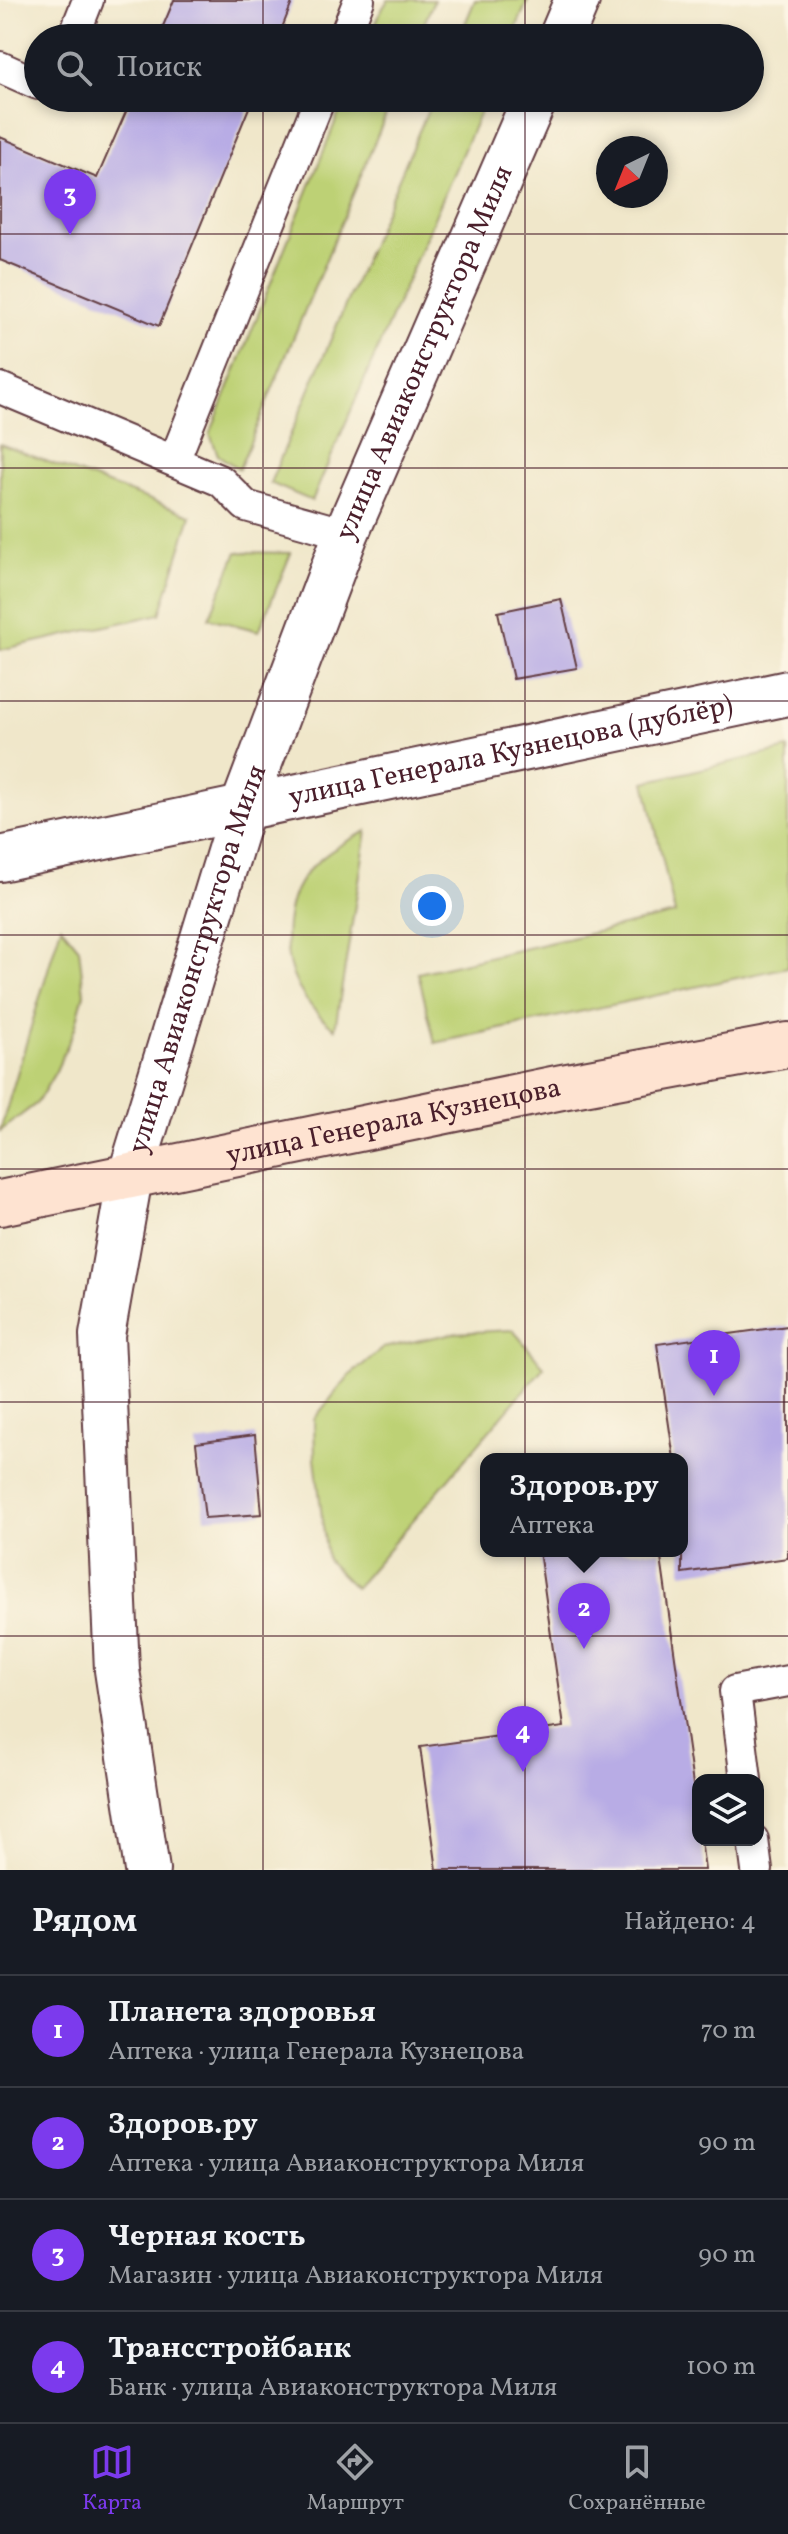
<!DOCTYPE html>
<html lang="ru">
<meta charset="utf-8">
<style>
body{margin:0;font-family:Vollkorn,serif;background:#20242c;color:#f1f3f6}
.controls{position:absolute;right:24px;bottom:24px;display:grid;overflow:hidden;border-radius:16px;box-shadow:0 4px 12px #0003}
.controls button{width:72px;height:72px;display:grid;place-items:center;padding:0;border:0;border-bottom:2px solid #363941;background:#171b24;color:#f1f3f6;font:40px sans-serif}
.compass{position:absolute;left:596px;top:136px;width:72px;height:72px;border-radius:50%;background:#171b24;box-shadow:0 4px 12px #0003;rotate:223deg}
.you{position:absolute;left:432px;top:906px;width:28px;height:28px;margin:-20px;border:6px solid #fff;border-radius:50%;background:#1a73e8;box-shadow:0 0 0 12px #1a73e833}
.badge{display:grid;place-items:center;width:52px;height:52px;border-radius:50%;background:#7c3aed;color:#fff;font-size:26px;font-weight:700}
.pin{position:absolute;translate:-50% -66px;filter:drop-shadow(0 2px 4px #0008)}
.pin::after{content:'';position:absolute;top:42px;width:28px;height:24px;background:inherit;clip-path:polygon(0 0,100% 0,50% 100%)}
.popup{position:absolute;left:480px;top:1453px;width:208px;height:104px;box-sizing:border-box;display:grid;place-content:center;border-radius:16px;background:#171b24;filter:drop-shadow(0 2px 6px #0005);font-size:26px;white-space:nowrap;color:#9ea1a6}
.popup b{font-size:30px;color:#f1f3f6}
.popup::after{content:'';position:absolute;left:50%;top:100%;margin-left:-16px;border:16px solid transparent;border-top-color:#171b24}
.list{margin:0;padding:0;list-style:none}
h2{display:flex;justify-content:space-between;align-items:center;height:104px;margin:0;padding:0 32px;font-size:34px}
h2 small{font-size:26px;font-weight:400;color:#9ea1a6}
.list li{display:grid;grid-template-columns:52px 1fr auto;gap:24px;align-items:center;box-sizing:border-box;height:112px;padding:0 32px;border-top:2px solid #363941}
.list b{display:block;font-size:30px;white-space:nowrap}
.list p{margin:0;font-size:26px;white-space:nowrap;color:#9ea1a6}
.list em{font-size:26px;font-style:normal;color:#9ea1a6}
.icon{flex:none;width:44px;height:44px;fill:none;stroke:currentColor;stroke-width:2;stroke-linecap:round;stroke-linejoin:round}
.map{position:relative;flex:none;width:788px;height:1870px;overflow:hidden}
.search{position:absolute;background:#171b24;box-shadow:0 4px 12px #0003;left:24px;right:24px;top:24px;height:88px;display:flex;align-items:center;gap:20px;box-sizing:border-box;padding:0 28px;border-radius:44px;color:#9ea1a6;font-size:30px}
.sheet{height:552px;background:#171b24}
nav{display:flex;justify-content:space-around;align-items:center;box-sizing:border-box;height:112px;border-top:2px solid #363941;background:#171b24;font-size:22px;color:#9ea1a6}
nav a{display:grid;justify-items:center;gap:4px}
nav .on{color:#7c3aed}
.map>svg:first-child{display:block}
</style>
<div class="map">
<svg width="788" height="1870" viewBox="0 0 788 1870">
<rect width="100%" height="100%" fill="#fcf5e5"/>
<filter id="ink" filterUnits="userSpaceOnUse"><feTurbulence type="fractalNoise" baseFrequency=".0125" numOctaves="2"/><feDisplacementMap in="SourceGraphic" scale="16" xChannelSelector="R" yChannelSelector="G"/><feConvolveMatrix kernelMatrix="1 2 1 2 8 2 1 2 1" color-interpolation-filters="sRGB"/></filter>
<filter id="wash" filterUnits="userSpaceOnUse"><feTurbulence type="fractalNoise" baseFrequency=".006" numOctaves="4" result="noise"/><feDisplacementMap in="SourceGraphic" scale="32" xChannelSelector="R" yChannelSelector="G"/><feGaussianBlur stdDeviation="1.8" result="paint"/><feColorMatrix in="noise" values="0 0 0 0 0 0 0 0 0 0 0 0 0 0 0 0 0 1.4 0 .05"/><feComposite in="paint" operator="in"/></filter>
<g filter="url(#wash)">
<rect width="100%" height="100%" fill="#f0e7ca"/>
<!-- grass -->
<path fill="#bdd174" stroke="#847850" stroke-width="2" d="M 388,0 L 434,0 L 418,38 L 370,38 L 381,11 Z
M 475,0 L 528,0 L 512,38 L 459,38 Z
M 345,98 L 393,98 L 239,469 L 218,455 L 210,434 Z
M 433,98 L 486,98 L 312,501 L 270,483 Z
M 0,444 L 191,515 L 160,614 L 0,650 Z
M 237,552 L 291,553 L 259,631 L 209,618 Z
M 788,749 L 788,967 L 435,1043 L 418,973 L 675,914 L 645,782 Z
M 367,831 L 335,1029 C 296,999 279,960 289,911 C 292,895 299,880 311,868 C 328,851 346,841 367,831 Z
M 61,926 L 79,948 L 84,994 L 75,1028 L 56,1071 L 37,1103 L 0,1131 Z
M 513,1330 L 544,1367 L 355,1588 L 327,1560 L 315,1458 L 314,1419 L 349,1376 L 383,1348 L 454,1333 Z"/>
<g id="blocks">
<!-- building -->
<path fill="#b8ace5" d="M 174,0 L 293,0 L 278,38 L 158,38 Z
M 132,98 L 253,98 L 159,326 L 0,260 L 0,137 L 97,178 Z
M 561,599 L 577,668 L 513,679 L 498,612 Z
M 788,1326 L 788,1558 L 682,1573 L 682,1459 L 674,1459 L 657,1344 Z
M 255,1435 L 262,1514 L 205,1518 L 196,1443 Z
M 539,1551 L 660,1551 L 698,1820 L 698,1840 L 701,1840 L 705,1870 L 437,1870 L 420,1747 L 564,1727 Z"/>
</g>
</g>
<g filter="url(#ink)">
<use href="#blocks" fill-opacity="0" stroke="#633d43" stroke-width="2"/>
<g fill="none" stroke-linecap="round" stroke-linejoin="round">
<!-- service casing -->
<g stroke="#633d43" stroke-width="34">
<path id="service" d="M 73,38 L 88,0
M 344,38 L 359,0
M 0,67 L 38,84
M 0,388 L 221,481 L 246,506 L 346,534
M 174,461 L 320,98
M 746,1780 L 735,1691 L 788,1681
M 753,1840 L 757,1870"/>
</g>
<!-- minor casing -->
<g stroke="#633d43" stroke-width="48">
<g id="minor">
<path id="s1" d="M 0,859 L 788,693"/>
</g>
</g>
<!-- tertiary casing -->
<g stroke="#633d43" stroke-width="48">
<g id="tertiary">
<path d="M 561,38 L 577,0"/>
<path id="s2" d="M 147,1870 L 117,1670 L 102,1335 L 130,1177 L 243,807 L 346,534 L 535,98"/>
</g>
</g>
<!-- secondary casing -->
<g stroke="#633d43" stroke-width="48">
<g id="secondary">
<path id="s3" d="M 0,1203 L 562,1087 L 788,1045"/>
</g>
</g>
<!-- service -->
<use href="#service" stroke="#fff" stroke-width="30"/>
<!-- minor -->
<use href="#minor" stroke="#fff" stroke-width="44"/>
<!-- tertiary -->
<use href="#tertiary" stroke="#fff" stroke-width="44"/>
<!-- secondary -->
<use href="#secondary" stroke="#fee3d1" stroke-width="44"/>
</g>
</g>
<!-- grid -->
<path fill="none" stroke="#4a1f2b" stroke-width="2" stroke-opacity="0.55" d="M 263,0 L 263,38M 525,0 L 525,38M 263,98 L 263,1870M 525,98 L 525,1870M 0,234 L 788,234M 0,468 L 788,468M 0,701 L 788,701M 0,935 L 788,935M 0,1169 L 788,1169M 0,1402 L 788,1402M 0,1636 L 788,1636"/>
<g text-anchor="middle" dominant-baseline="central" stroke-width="6" stroke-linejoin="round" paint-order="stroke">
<!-- street labels -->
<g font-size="28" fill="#4a1f2b" stroke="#fcf5e5">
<text stroke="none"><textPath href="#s2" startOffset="1574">улица Авиаконструктора Миля</textPath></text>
<text stroke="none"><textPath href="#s1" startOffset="522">улица Генерала Кузнецова (дублёр)</textPath></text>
<text stroke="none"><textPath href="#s2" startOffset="926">улица Авиаконструктора Миля</textPath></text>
<text stroke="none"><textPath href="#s3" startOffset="402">улица Генерала Кузнецова</textPath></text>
</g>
</g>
</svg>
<div class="controls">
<button><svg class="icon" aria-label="layers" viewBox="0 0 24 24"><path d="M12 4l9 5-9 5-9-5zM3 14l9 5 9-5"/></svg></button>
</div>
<svg class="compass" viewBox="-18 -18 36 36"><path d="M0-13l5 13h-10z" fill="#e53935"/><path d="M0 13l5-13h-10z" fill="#9ea1a6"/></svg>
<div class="you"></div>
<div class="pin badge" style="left:714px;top:1396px">1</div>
<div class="pin badge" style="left:584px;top:1649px">2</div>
<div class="popup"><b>Здоров.ру</b>Аптека</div>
<div class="pin badge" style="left:70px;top:235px">3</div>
<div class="pin badge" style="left:523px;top:1772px">4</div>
<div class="search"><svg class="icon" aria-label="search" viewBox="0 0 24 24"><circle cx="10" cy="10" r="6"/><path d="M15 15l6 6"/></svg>Поиск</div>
</div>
<section class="sheet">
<h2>Рядом<small>Найдено: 4</small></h2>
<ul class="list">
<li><span class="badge">1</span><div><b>Планета здоровья</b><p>Аптека · улица Генерала Кузнецова</p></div><em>70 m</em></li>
<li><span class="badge">2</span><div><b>Здоров.ру</b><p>Аптека · улица Авиаконструктора Миля</p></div><em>90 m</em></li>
<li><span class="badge">3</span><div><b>Черная кость</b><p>Магазин · улица Авиаконструктора Миля</p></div><em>90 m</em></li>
<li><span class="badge">4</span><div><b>Трансстройбанк</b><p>Банк · улица Авиаконструктора Миля</p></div><em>100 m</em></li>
</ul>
</section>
<nav>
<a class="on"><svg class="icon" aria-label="map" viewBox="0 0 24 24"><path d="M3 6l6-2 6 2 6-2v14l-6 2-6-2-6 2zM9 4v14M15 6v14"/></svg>Карта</a>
<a><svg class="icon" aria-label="directions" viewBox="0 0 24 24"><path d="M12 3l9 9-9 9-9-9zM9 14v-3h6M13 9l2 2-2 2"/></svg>Маршрут</a>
<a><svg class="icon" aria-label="saved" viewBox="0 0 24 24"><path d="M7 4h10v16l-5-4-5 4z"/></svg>Сохранённые</a>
</nav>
